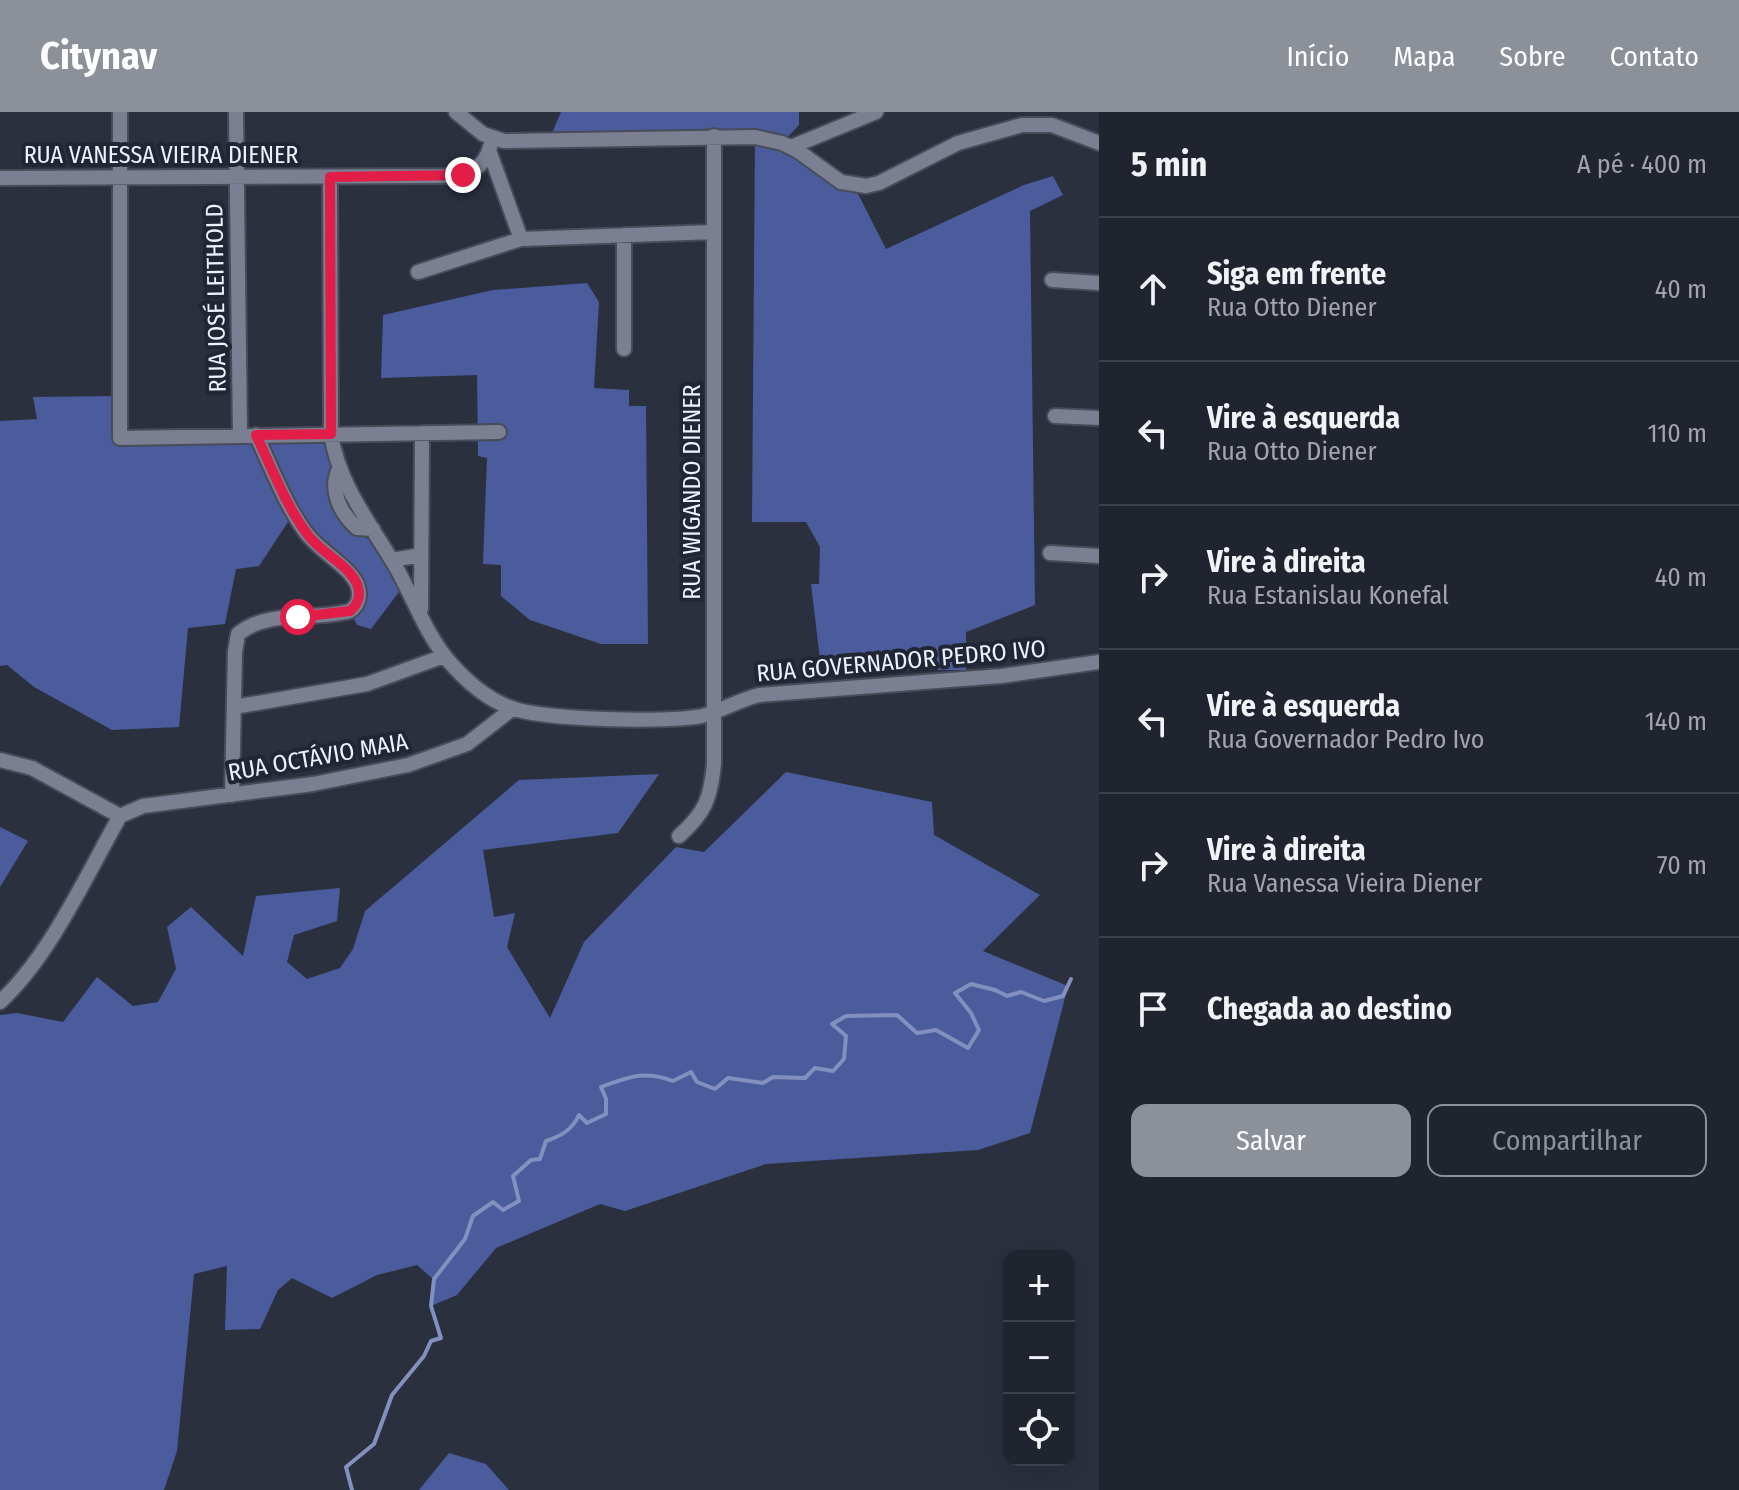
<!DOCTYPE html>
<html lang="pt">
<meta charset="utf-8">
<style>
body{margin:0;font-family:"Fira Sans Condensed",sans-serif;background:#2d303b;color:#f1f3f6}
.controls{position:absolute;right:24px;bottom:24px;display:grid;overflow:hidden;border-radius:16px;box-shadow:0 8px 32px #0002}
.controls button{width:72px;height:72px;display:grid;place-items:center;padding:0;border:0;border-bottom:2px solid #3d414b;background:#20242f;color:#f1f3f6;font:40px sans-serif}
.stop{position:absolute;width:24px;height:24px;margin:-18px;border:6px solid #e11d48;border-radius:50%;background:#fff}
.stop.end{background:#e11d48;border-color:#fff;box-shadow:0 2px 8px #0008}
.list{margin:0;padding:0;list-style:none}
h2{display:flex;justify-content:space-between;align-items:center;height:104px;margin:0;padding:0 32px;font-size:34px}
h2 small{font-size:26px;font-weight:400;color:#a2a4aa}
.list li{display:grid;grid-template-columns:52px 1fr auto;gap:24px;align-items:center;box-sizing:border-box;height:144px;padding:0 32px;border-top:2px solid #3d414b}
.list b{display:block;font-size:30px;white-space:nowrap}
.list p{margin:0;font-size:26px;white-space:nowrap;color:#a2a4aa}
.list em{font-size:26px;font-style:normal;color:#a2a4aa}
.actions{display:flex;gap:16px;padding:24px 32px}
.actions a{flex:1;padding:18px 0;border:2px solid #8c9099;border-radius:16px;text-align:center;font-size:28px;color:#8c9099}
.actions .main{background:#8c9099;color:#fff}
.icon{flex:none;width:44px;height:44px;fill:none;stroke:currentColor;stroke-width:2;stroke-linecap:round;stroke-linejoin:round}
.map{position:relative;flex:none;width:1099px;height:1378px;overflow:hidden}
header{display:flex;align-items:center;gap:48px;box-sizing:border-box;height:112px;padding:0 40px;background:#8c9099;color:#fff}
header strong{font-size:38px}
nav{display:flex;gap:44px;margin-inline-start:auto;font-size:28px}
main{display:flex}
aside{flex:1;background:#20242f}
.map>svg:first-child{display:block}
</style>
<header>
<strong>Citynav</strong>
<nav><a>Início</a><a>Mapa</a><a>Sobre</a><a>Contato</a></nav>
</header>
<main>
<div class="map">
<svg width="1099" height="1378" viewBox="0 0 1099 1378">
<rect width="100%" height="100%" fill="#2b303f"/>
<!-- forest -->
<path fill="#4a5c9b" d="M 561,0 L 799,0 L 799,13 L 783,30 L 854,74 L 886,137 L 1024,73 L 1053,64 L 1063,83 L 1030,99 L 1035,493 L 966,520 L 966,558 L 862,558 L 822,564 L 811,472 L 819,472 L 820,435 L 806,410 L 752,410 L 755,25 L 549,28 Z
M 587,171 L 599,190 L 594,276 L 629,278 L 629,294 L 646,294 L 648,532 L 601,532 L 530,508 L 501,484 L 501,453 L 483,452 L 487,346 L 478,344 L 477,263 L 381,266 L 383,203 L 493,178 Z
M 120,284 L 120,325 L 331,322 L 347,413 L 366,426 L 380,430 L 405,472 L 371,517 L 357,513 L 350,499 L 359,480 L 294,401 L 259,454 L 236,457 L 225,512 L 188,516 L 179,615 L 112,618 L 34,575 L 7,553 L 0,554 L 0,309 L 37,307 L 33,285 Z
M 786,660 L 932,690 L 934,723 L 1040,783 L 983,839 L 1068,874 L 1030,1021 L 978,1038 L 766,1052 L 625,1099 L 600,1092 L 496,1136 L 457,1183 L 431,1194 L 433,1167 L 417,1153 L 377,1163 L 332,1186 L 292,1166 L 278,1178 L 260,1217 L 225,1218 L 227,1154 L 194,1162 L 177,1339 L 164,1378 L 0,1378 L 0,903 L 17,901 L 63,910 L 97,865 L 133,894 L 158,890 L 176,857 L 167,815 L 191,795 L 243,844 L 256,784 L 340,776 L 337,809 L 294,823 L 287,850 L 307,867 L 340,856 L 353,837 L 365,799 L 519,668 L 659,662 L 618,721 L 483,738 L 494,805 L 515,801 L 507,835 L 550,906 L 584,830 L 676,735 L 704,740 Z
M 0,715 L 28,729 L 0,775 Z
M 449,1341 L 486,1352 L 509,1378 L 419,1378 Z"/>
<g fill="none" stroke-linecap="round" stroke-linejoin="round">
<!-- stream -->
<path stroke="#8290bf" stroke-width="4" d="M 352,1378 L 346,1355 L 374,1332 L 392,1283 L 424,1244 L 431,1229 L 441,1226 L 431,1194 L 434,1167 L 465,1127 L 473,1104 L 493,1090 L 503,1098 L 519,1089 L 513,1064 L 531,1048 L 540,1047 L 546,1029 C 561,1024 572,1018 579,1003 L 587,1011 L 606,1002 L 606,987 L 601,975 C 629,965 644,958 673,969 L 691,960 L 697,970 L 715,977 L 728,966 L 763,971 L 773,965 L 805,966 L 815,956 L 833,959 L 844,947 L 846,924 L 832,912 L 846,904 L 897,903 L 917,921 L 936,918 L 968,936 L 979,918 L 971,901 L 955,881 L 971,872 L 995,878 L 1007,884 L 1021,880 L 1044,889 L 1063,884 L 1071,867"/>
<!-- street casing -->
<g stroke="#484c59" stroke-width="18">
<path id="street" d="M 120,0 L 120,326 L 499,320
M 236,0 L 240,323
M 456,0 L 483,22 L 504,29 L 755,25 L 782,31 L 798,39 L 841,70 L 866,74 L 879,71 L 958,31 L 1022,13 L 1052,13 L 1099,31
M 791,35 L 876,0
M 490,41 L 521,127
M 330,65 L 331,322 C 339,374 371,412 397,457 C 413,486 426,521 447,547 C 463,566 485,586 509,595 C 539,608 668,611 702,604 C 721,599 739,588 759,583 L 1001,564 L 1099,550
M 0,66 L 450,64 C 476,61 488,52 492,26
M 624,123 L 624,237
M 418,160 L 521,127 L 714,120
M 1052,168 L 1099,171
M 1055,304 L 1099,306
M 339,357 C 329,378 340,401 357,416 L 373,417
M 1050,441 L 1099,444
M 392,448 L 421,443
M 421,497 L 422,321
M 234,595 L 367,572 L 444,544
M 0,648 L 32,656 L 120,704
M 232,683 L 235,540 L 238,522 C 268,497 315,509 350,499 C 359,493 361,483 357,472 C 348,453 317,438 304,418 C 284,390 271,354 256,323
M 679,724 C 705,701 711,686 714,651 L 714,24
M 0,890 C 50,844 86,764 120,704 L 143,694 L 313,672 L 408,653 L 467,632 L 512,597"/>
</g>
<!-- street -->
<use href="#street" stroke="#7a8092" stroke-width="14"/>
</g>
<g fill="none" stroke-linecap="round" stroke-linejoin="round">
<!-- route -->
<path stroke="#e11d48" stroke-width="10" d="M 298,505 L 350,499 C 359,492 361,482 357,472 C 348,452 321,441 308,423 C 286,394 272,356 256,323 L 331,322 L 330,65 L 463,63"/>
</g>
<g text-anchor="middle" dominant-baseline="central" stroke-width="8" stroke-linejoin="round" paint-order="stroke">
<!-- street labels -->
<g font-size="24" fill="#eef2fc" stroke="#212635">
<text x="161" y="43">RUA VANESSA VIEIRA DIENER</text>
<text transform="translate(216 186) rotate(-91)">RUA JOSÉ LEITHOLD</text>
<text transform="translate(692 380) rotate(-90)">RUA WIGANDO DIENER</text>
<text transform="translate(901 549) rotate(-5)">RUA GOVERNADOR PEDRO IVO</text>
<text transform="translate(318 645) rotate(-10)">RUA OCTÁVIO MAIA</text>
</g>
</g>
</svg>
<div class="controls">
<button>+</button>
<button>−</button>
<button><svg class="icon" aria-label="locate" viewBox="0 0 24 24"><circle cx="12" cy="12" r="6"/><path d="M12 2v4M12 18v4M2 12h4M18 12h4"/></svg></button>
</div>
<div class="stop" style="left:298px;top:505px"></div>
<div class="stop end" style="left:463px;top:63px"></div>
</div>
<aside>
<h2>5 min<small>A pé · 400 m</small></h2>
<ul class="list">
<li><svg class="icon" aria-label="ahead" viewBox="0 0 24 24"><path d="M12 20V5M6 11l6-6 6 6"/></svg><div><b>Siga em frente</b><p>Rua Otto Diener</p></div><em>40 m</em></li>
<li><svg class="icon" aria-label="left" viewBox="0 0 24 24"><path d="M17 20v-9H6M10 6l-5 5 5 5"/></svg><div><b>Vire à esquerda</b><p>Rua Otto Diener</p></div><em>110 m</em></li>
<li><svg class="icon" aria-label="right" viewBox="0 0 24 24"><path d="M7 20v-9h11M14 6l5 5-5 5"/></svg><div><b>Vire à direita</b><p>Rua Estanislau Konefal</p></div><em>40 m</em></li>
<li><svg class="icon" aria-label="left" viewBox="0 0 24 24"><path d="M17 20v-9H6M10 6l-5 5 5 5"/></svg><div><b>Vire à esquerda</b><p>Rua Governador Pedro Ivo</p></div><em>140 m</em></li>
<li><svg class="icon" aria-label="right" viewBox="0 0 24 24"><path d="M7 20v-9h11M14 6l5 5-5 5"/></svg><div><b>Vire à direita</b><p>Rua Vanessa Vieira Diener</p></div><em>70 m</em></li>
<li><svg class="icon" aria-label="arrive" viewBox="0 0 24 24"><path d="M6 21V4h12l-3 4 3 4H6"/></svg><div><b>Chegada ao destino</b></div></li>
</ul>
<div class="actions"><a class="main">Salvar</a><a>Compartilhar</a></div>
</aside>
</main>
